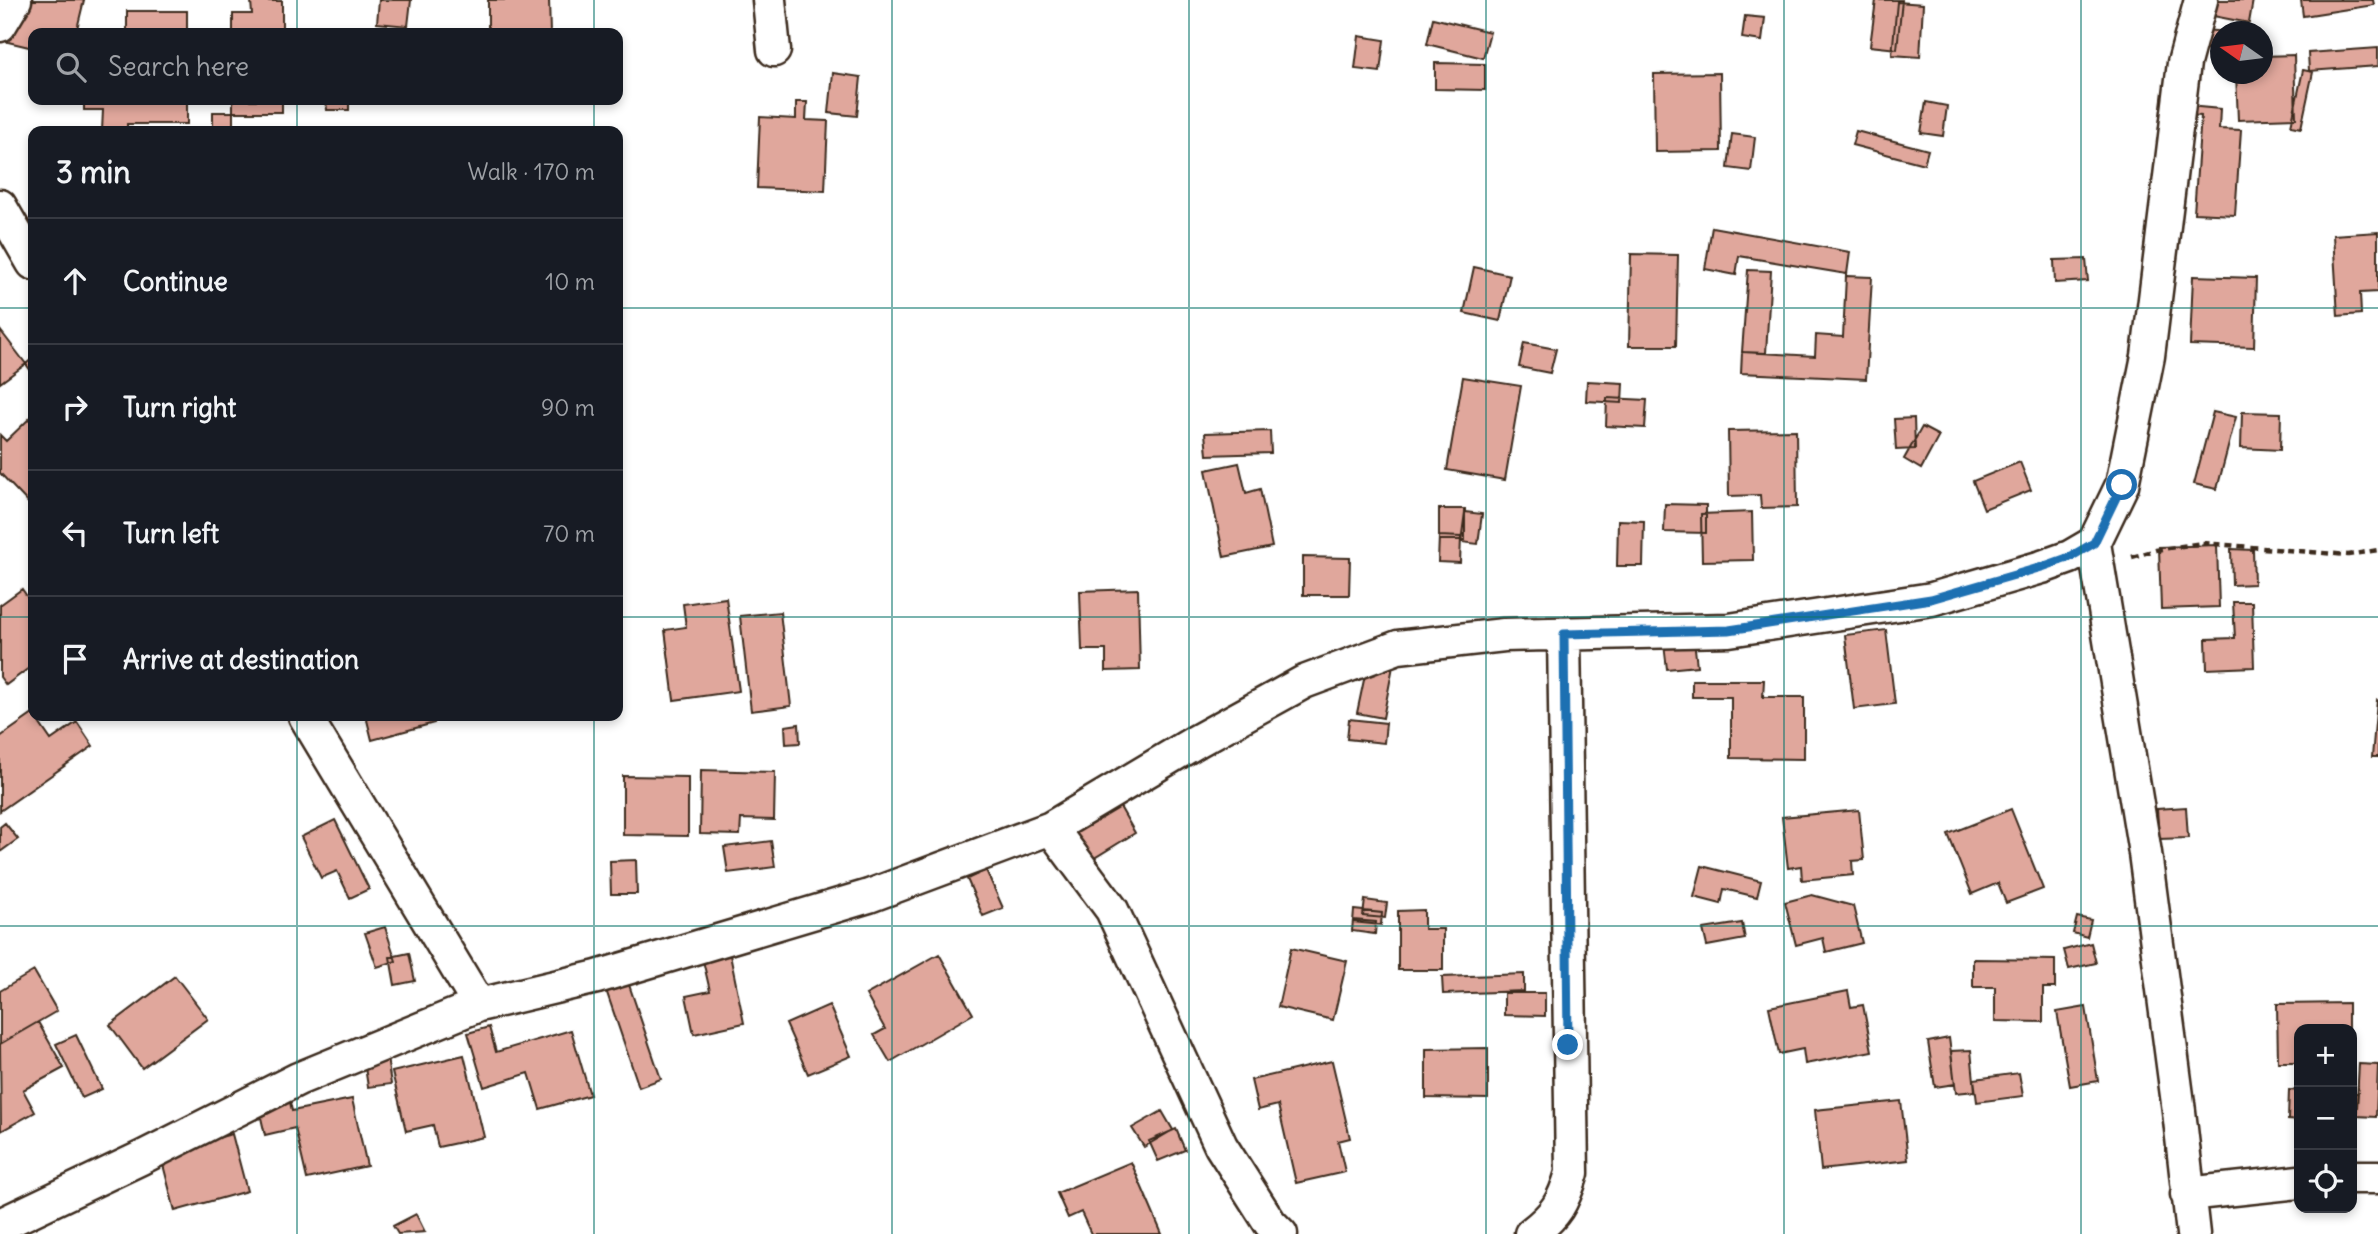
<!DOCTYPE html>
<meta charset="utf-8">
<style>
body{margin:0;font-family:Delius,sans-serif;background:#20242c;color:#f1f3f6}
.controls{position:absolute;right:21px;bottom:21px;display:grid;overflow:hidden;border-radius:14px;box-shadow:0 4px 10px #0003}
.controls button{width:63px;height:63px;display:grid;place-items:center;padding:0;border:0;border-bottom:2px solid #363941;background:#171b24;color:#f1f3f6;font:35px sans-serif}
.compass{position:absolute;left:2210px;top:21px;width:63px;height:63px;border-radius:50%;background:#171b24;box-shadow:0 4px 10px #0003;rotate:284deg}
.stop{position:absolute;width:21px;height:21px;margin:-16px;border:5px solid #1f6fb2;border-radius:50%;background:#fff}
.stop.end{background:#1f6fb2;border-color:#fff;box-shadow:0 2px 7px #0008}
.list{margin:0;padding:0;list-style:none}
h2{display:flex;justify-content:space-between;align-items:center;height:91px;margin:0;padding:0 28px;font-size:30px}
h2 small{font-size:23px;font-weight:400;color:#9ea1a6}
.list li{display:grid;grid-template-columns:46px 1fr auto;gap:21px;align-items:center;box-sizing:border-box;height:126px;padding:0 28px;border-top:2px solid #363941}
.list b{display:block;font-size:26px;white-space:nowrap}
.list em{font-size:23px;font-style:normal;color:#9ea1a6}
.icon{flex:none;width:38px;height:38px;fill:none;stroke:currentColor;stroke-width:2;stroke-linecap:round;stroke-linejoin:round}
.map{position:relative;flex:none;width:2378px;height:1234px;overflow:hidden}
.search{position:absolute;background:#171b24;box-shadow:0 4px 10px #0003;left:28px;top:28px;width:595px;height:77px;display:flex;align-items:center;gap:18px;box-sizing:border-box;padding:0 24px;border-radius:14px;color:#9ea1a6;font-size:26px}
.panel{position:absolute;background:#171b24;box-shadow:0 4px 10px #0003;left:28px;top:126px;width:595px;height:595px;border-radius:14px}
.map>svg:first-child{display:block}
</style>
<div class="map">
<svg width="2378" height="1234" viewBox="0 0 2378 1234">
<rect width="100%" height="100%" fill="#fff"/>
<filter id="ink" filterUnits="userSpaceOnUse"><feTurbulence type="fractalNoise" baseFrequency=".0143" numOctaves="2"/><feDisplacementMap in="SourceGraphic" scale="14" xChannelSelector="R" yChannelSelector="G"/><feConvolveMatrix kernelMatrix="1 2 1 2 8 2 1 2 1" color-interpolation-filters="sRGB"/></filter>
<g filter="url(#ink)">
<!-- building -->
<path fill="#e0a79c" stroke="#3b2a1e" stroke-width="2" d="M 17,0 L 84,0 L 76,33 L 33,33 L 33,48 L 8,42 Z
M 379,0 L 411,0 L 408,26 L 377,23 Z
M 488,0 L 549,0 L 550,33 L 488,33 Z
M 1876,0 L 1902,0 L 1897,49 L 1870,46 Z
M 2206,0 L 2253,0 L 2249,23 L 2203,14 Z
M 2301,0 L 2373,0 L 2374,5 L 2303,16 Z
M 251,1 L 282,1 L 282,33 L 233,33 L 233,14 L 252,14 Z
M 1897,2 L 1923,4 L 1920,57 L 1892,55 Z
M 127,11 L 187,11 L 187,33 L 127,33 Z
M 1745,16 L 1765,18 L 1762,41 L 1742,38 Z
M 1433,18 L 1490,32 L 1483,58 L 1427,44 Z
M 2204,30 L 2227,32 L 2220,32 L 2220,50 L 2203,49 Z
M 325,32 L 375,32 L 375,33 L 325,33 Z
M 1359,36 L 1384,40 L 1380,72 L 1355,69 Z
M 2378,48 L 2378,66 L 2309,71 L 2308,53 Z
M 2294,55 L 2296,118 L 2238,120 L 2236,74 L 2262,74 L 2262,56 Z
M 1435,63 L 1485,64 L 1485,90 L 1435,89 Z
M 2303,70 L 2313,72 L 2301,128 L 2291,126 Z
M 833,73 L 861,77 L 857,116 L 829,113 Z
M 1720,73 L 1721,151 L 1655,152 L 1654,74 Z
M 84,100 L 187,100 L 187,124 L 127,124 L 127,131 L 102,131 L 103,110 L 84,110 Z
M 233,100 L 282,100 L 282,112 L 233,112 Z
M 326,100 L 349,100 L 349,110 L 327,110 Z
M 796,102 L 807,102 L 806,120 L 828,121 L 825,191 L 757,188 L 760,117 L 796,119 Z
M 1926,102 L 1947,106 L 1943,136 L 1921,133 Z
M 2188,106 L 2220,109 L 2219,129 L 2241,130 L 2235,215 L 2194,213 L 2201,116 L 2188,115 Z
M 213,112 L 233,112 L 233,131 L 213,131 Z
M 1856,131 L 1928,150 L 1924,164 L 1852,145 Z
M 1732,134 L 1755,137 L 1751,171 L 1728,168 Z
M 1712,227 L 1850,252 L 1847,274 L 1739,256 L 1736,275 L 1705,269 Z
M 2378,232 L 2378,292 L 2360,293 L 2361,314 L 2338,316 L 2333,235 Z
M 1631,254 L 1678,255 L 1676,346 L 1629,346 Z
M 2086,259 L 2088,281 L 2055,283 L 2054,260 Z
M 1474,267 L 1510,275 L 1500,321 L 1464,313 Z
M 1748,270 L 1771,271 L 1766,353 L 1742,352 Z
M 1846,276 L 1872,277 L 1866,379 L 1741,373 L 1742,352 L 1815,356 L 1816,335 L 1843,337 Z
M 2193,276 L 2256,278 L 2254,347 L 2190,345 Z
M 0,330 L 26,364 L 0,383 Z
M 1524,343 L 1556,349 L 1550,373 L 1519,367 Z
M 33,358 L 33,374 L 26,364 Z
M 1463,377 L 1521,386 L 1505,480 L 1447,470 Z
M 1587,381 L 1623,383 L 1622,403 L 1586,401 Z
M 1607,398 L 1647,400 L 1645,428 L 1606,426 Z
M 2213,412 L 2236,417 L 2217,489 L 2194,484 Z
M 2242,412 L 2281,413 L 2280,450 L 2241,448 Z
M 33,415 L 33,508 L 0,473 L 0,435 L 6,441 Z
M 1914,418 L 1915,449 L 1896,450 L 1894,419 Z
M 1922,427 L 1939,436 L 1921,469 L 1904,459 Z
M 1796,430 L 1797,507 L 1761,508 L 1760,495 L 1729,496 L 1728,431 Z
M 1270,431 L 1271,453 L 1207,455 L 1205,433 Z
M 2020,462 L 2031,490 L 1984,509 L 1973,481 Z
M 1239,463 L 1246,493 L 1260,489 L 1272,547 L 1224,557 L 1206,470 Z
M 1665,504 L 1706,505 L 1706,533 L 1664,532 Z
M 1439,509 L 1465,509 L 1465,540 L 1439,540 Z
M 1465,512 L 1482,514 L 1478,544 L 1461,542 Z
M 1752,512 L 1753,560 L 1702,561 L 1701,514 Z
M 1618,520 L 1644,521 L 1643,566 L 1617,566 Z
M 1439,536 L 1461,537 L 1460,563 L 1438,562 Z
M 2217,545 L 2219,607 L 2161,609 L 2159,547 Z
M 2231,549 L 2253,550 L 2254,584 L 2232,585 Z
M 1303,557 L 1350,558 L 1349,595 L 1303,595 Z
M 22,589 L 33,605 L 33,665 L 6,685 L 0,677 L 0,605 Z
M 1138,589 L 1140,670 L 1106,671 L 1106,650 L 1082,650 L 1080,591 Z
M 726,598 L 739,691 L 674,700 L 665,630 L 686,627 L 683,604 Z
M 2233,602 L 2252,602 L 2254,667 L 2207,669 L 2206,639 L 2235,638 Z
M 780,612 L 791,706 L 751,711 L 740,616 Z
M 1886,630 L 1895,704 L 1854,709 L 1845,635 Z
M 1694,640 L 1697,666 L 1667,669 L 1664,644 Z
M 1369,656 L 1394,661 L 1383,718 L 1357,713 Z
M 1692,680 L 1764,680 L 1763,697 L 1804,697 L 1804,759 L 1731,758 L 1731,697 L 1692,697 Z
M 2377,700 L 2378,701 L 2378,757 L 2372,757 Z
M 33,714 L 51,740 L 77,722 L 93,746 L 0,811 L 0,737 Z
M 366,716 L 432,716 L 434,723 L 372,740 Z
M 1349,719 L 1386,723 L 1384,743 L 1347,739 Z
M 799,724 L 800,743 L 786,744 L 785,726 Z
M 701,770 L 775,772 L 774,820 L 741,819 L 740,835 L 700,834 Z
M 623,776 L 688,777 L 688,836 L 623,835 Z
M 1111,791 L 1135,833 L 1091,860 L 1065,817 Z
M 2186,807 L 2188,838 L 2159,839 L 2157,809 Z
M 2011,809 L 2043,889 L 2006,903 L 1998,883 L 1972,894 L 1948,834 Z
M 1859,810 L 1864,860 L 1852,861 L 1853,875 L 1802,880 L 1801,866 L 1788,868 L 1782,817 Z
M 335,820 L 369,889 L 350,898 L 337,871 L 321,878 L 301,837 Z
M 5,823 L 18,839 L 0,852 L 0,827 Z
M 771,841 L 775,867 L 728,873 L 724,847 Z
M 636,860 L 637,894 L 611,894 L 610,861 Z
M 1702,866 L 1761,881 L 1757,897 L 1724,889 L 1721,904 L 1694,897 Z
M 986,870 L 1003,908 L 983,916 L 967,879 Z
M 1812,895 L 1853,906 L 1862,943 L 1826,952 L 1823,938 L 1796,945 L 1785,902 Z
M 1365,900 L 1387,903 L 1385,918 L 1363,916 Z
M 1354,910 L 1382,913 L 1381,925 L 1353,922 Z
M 1424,910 L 1424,929 L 1443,929 L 1443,970 L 1398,970 L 1398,911 Z
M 2077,917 L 2091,920 L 2087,937 L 2073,933 Z
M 1353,920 L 1376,922 L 1375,934 L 1352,931 Z
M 1742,923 L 1745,939 L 1707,946 L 1703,929 Z
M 385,927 L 396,961 L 377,967 L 365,933 Z
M 2091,943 L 2096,963 L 2069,969 L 2064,950 Z
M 1291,948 L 1347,961 L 1333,1020 L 1278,1007 Z
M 729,950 L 744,1023 L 694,1034 L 686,996 L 710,991 L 702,956 Z
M 409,953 L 415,981 L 395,985 L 390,957 Z
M 939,954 L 973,1014 L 890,1062 L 874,1035 L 885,1029 L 866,995 Z
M 1973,959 L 2055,960 L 2055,988 L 2043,988 L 2043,1022 L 1995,1021 L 1995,987 L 1973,987 Z
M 34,971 L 57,1011 L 0,1044 L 0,991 Z
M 625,973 L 661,1079 L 639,1087 L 603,981 Z
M 1524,974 L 1524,991 L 1443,994 L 1442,977 Z
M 175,976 L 208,1019 L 142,1068 L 110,1025 Z
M 1848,991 L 1851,1007 L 1863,1005 L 1872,1051 L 1805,1064 L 1803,1049 L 1779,1054 L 1769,1007 Z
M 1504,993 L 1545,993 L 1545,1016 L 1504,1015 Z
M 2348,1003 L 2348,1029 L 2299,1029 L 2299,1062 L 2278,1062 L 2277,1004 Z
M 829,1005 L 851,1056 L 808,1074 L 786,1024 Z
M 2086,1007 L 2098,1081 L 2070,1086 L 2057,1012 Z
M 38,1022 L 64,1068 L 23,1090 L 35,1112 L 1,1131 L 0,1044 Z
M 489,1027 L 496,1052 L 571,1030 L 590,1095 L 540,1109 L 529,1073 L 484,1087 L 468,1033 Z
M 76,1035 L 102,1089 L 82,1098 L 56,1044 Z
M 1949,1038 L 1955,1084 L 1935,1087 L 1928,1042 Z
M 1488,1048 L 1488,1099 L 1426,1098 L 1426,1049 Z
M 1971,1050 L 1975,1091 L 1956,1093 L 1951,1051 Z
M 386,1051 L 391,1084 L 368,1087 L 363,1054 Z
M 464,1055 L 484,1137 L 438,1147 L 433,1125 L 406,1131 L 392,1072 Z
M 1332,1061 L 1350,1138 L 1338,1141 L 1345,1172 L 1296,1183 L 1278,1105 L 1258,1110 L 1251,1080 Z
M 2359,1064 L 2378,1065 L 2376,1117 L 2356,1116 Z
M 2019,1073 L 2023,1096 L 1977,1102 L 1974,1079 Z
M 2289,1090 L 2299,1091 L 2299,1121 L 2288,1120 Z
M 288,1093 L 292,1111 L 352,1099 L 367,1166 L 307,1179 L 295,1128 L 265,1135 L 257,1100 Z
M 2352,1093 L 2358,1093 L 2356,1123 L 2352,1123 Z
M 1901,1101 L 1908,1160 L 1821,1170 L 1815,1110 Z
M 1162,1111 L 1173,1130 L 1144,1147 L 1132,1128 Z
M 1176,1129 L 1185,1150 L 1158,1161 L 1149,1141 Z
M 232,1134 L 247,1191 L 175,1211 L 160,1153 Z
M 1131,1162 L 1162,1234 L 1091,1234 L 1081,1212 L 1068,1218 L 1057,1193 Z
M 416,1214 L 425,1232 L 398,1234 L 393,1226 Z"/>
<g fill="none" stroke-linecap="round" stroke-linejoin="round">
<!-- minor casing -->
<g stroke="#3b2a1e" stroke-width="37">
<path id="minor" d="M 769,0 L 774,50
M 0,25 L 15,0
M 0,206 L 33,263
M 305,716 L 479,1005
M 1051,828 L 1112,910 L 1221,1146 L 1270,1223 L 1281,1234
M 2352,1177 L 2378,1177
M 2187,1194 L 2299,1182
M 0,1225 L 141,1158 L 298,1079 L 479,1005 L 597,977 L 869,896 L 1051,828 L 1197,741 L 1304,682 L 1398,647 L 1504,635 L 1729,630 L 1932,599 L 2042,567 L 2070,557 L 2094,543
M 1531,1234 C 1556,1215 1563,1203 1572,1173 L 1564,634
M 2193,1234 L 2179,1111 L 2145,853 L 2094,543 L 2122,485 L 2148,356 L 2184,63 L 2201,0"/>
</g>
<!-- path -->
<path stroke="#3b2a1e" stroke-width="4.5" stroke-dasharray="7 5" stroke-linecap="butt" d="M 2132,557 L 2156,550 L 2202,543 L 2348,555 L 2378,550"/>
<!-- minor -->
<use href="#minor" stroke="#fff" stroke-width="32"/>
</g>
</g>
<g fill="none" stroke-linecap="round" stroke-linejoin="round" filter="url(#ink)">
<!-- route -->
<path stroke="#1f6fb2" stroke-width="9" d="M 1568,1045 L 1564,634 L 1729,630 L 1931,599 L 2042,567 L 2070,557 L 2094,543 L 2122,485"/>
</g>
<!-- grid -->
<path fill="none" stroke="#0f766e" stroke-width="2" stroke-opacity="0.55" d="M 297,0 L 297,33M 594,0 L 594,33M 892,0 L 892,1234M 1189,0 L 1189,1234M 1486,0 L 1486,1234M 1784,0 L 1784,1234M 2081,0 L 2081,1234M 297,100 L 297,131M 594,100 L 594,131M 0,308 L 33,308M 618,308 L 2378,308M 0,617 L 33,617M 618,617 L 2378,617M 297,716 L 297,1234M 594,716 L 594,1234M 0,926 L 2378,926"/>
</svg>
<div class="controls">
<button>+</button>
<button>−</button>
<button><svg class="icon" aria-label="locate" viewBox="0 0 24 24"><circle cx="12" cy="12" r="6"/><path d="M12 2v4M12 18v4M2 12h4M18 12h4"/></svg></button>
</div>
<svg class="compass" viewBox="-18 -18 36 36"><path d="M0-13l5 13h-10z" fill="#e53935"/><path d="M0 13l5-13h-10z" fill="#9ea1a6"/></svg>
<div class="stop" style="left:2122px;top:485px"></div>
<div class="stop end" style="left:1568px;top:1045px"></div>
<div class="search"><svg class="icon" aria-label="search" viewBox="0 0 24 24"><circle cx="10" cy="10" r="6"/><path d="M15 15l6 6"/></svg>Search here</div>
<section class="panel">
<h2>3 min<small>Walk · 170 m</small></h2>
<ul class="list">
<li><svg class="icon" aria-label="ahead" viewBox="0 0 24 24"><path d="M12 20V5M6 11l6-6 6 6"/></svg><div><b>Continue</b></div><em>10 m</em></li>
<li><svg class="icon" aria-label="right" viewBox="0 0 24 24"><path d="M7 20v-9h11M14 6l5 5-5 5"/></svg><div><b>Turn right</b></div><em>90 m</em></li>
<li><svg class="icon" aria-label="left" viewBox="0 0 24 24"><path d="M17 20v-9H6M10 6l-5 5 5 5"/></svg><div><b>Turn left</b></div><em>70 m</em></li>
<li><svg class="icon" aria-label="arrive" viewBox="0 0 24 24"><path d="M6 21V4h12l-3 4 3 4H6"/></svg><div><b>Arrive at destination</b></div></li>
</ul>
</section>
</div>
